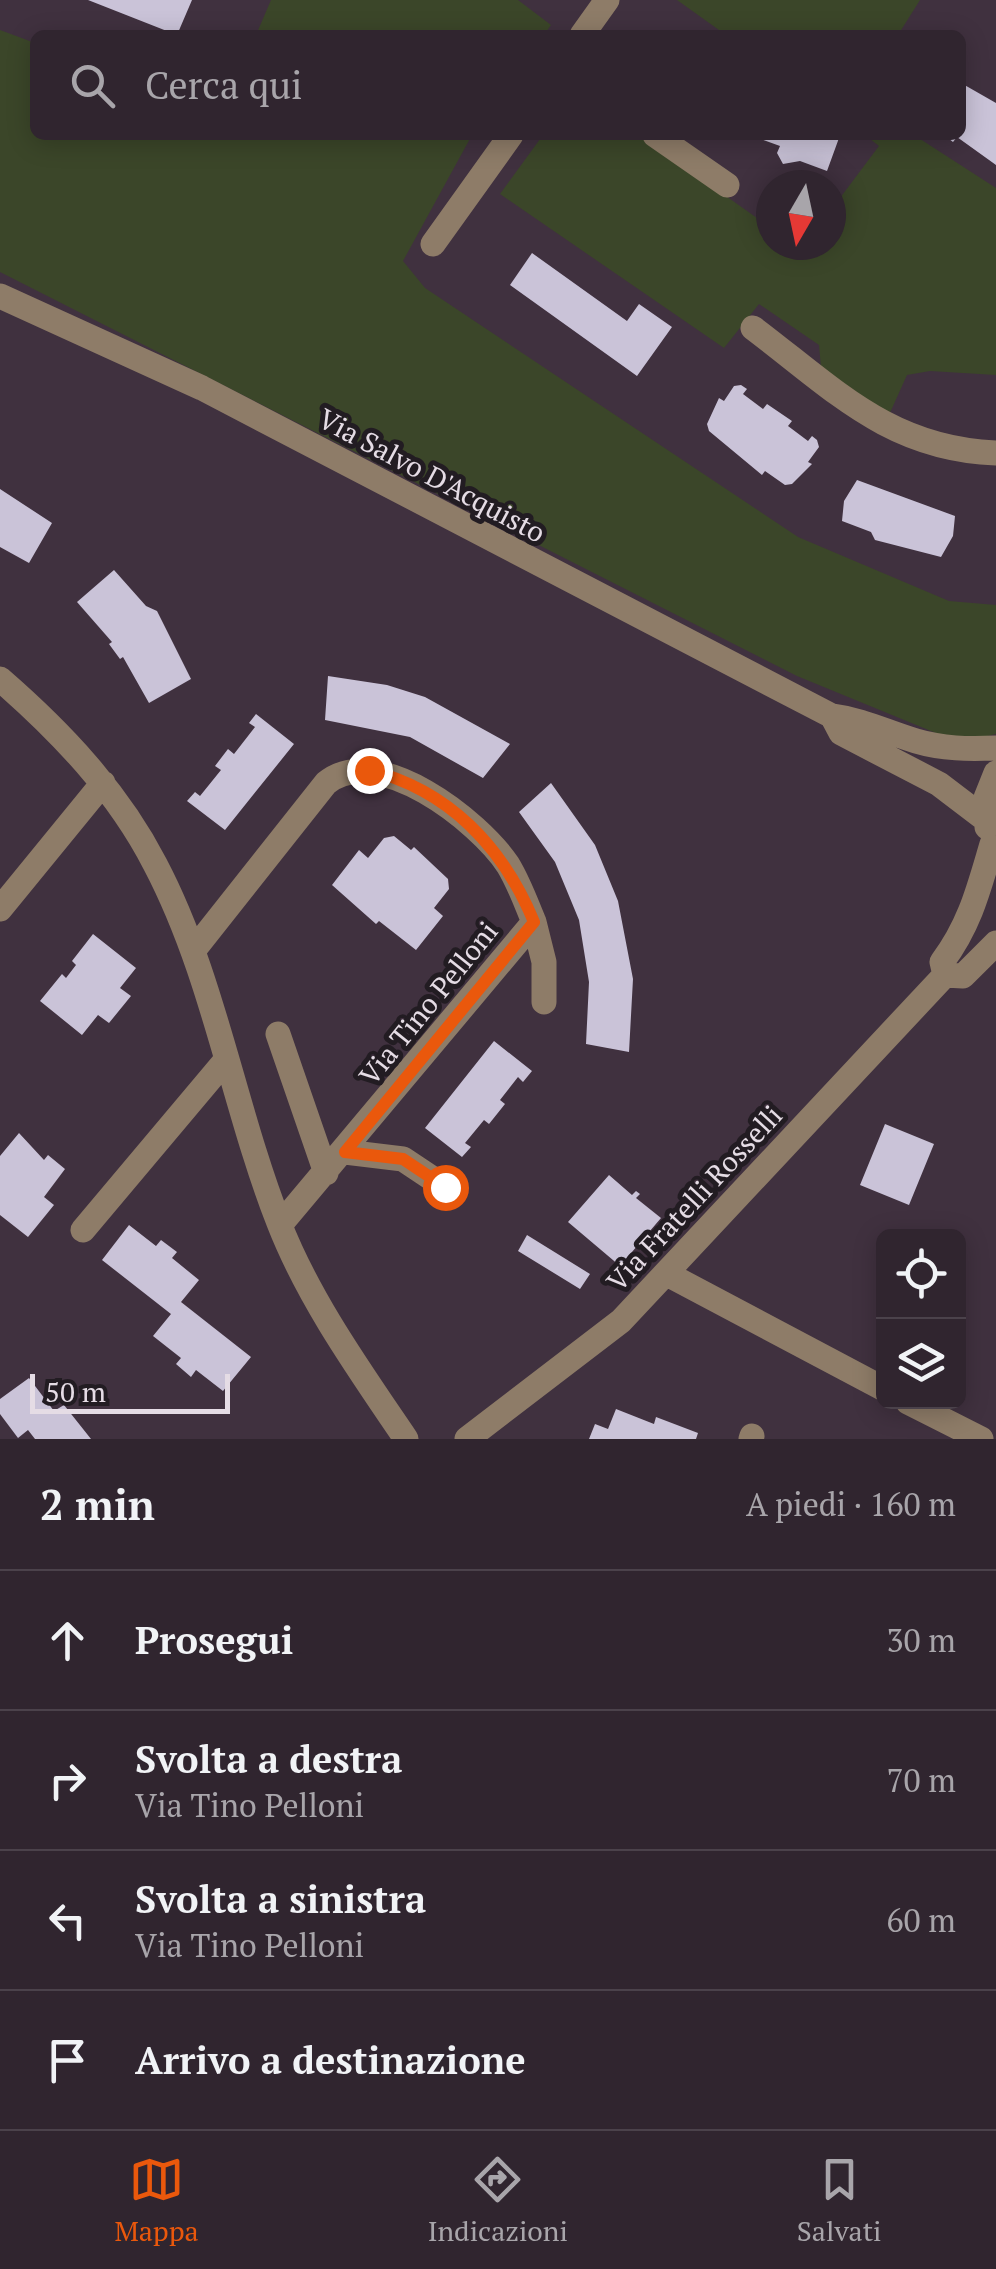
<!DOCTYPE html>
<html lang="it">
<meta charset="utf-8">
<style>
body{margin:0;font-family:"PT Serif",serif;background:#3c313b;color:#f1f3f6}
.controls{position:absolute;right:30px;bottom:30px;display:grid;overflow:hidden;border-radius:15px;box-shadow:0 5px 25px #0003}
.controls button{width:90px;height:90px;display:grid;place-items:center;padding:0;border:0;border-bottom:2px solid #4b424b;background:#30252f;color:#f1f3f6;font:50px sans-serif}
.compass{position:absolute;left:756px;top:170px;width:90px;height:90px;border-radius:50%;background:#30252f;box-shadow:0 5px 25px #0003;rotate:189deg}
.scale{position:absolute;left:30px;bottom:25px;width:200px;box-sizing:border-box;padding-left:10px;border:5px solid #e5dce5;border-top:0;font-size:28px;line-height:35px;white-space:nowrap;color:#e5dce5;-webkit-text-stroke:8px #221c22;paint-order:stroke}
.stop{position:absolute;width:30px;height:30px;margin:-22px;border:8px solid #ea580c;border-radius:50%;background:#fff}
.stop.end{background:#ea580c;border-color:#fff;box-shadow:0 2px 10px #0008}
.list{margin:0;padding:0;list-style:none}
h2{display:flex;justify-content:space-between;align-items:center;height:130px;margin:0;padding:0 40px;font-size:42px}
h2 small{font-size:32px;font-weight:400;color:#a8a5aa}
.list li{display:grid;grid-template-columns:65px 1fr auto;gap:30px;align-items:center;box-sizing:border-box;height:140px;padding:0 40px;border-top:2px solid #4b424b}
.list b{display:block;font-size:38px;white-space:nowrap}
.list p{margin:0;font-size:32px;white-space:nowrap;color:#a8a5aa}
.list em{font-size:32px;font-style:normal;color:#a8a5aa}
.icon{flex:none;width:55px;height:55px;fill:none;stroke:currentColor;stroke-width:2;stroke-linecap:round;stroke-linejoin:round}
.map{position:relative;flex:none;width:996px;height:1439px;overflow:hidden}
.search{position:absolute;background:#30252f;box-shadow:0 5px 25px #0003;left:30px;right:30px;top:30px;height:110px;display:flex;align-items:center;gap:25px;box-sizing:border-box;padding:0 35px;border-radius:15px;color:#a8a5aa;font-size:38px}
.sheet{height:690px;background:#30252f}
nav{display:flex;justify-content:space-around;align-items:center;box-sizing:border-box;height:140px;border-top:2px solid #4b424b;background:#30252f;font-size:28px;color:#a8a5aa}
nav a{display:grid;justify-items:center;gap:5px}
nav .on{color:#ea580c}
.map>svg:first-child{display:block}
</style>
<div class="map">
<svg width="996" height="1439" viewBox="0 0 996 1439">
<rect width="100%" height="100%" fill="#40313f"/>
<!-- green -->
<path fill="#3b4629" d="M 271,0 L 518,0 L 551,25 L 544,35 L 256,35 Z
M 677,0 L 920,0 L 898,35 L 726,35 Z
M 0,30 L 35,43 L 35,135 L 472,135 L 403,261 L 425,288 L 798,537 L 949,601 L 996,605 L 996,734 L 975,739 L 948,738 L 797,676 L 0,272 Z
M 543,135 L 640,135 L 771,228 L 771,245 L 801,249 L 805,245 L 831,245 L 831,210 L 879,146 L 865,135 L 914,135 L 996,188 L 996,375 L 930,371 L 907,375 L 889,415 L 821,367 L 819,345 L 759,304 L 724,348 L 500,194 Z"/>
<!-- building -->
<path fill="#cac3d8" d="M 88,0 L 192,0 L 177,35 Z
M 961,83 L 996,103 L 996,165 L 957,137 L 953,142 L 944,135 L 961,135 Z
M 750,135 L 829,135 L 839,138 L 827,171 L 800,161 L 783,164 L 777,153 L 780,146 Z
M 532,253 L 627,321 L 639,304 L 672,327 L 637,376 L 510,285 Z
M 741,385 L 747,389 L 743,394 L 763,409 L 767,404 L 792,421 L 788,426 L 808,441 L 812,436 L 817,440 L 819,447 L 808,462 L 812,464 L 792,484 L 785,485 L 765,471 L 762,475 L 709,431 L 707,424 L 719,398 L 724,401 L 734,386 Z
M 857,480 L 955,516 L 953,536 L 941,557 L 875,540 L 871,532 L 842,521 L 844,501 Z
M 0,489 L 52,523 L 29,563 L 0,547 Z
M 114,570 L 146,606 L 157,611 L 191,679 L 149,703 L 123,657 L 120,659 L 109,644 L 112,642 L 77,602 Z
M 328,676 L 387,685 L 425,697 L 510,744 L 483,778 L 410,737 L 325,720 Z
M 256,714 L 294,744 L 225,830 L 187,801 L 195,792 L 200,796 L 221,770 L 215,766 L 228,749 L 234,754 L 255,727 L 249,723 Z
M 551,783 L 595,845 L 618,901 L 633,979 L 629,1052 L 586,1044 L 589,982 L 579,920 L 555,862 L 519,812 Z
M 394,836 L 411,850 L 414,847 L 448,879 L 449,889 L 434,908 L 443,916 L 416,950 L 379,921 L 376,924 L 332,885 L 359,850 L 368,858 L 384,838 Z
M 93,934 L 136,968 L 120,988 L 131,996 L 109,1023 L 98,1015 L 82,1035 L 40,1001 L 62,974 L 66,978 L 76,965 L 72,961 Z
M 494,1041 L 532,1071 L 523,1082 L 518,1077 L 500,1100 L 505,1104 L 489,1124 L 484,1120 L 465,1143 L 471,1147 L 462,1157 L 425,1128 Z
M 885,1124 L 934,1144 L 909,1205 L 860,1185 Z
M 19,1133 L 44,1160 L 48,1155 L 65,1169 L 44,1197 L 54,1205 L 28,1237 L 0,1215 L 0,1156 Z
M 609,1175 L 632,1195 L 636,1191 L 640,1194 L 636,1198 L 661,1218 L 620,1266 L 568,1222 Z
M 129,1225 L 156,1246 L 161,1240 L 177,1252 L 172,1258 L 199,1280 L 181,1302 L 251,1357 L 223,1391 L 196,1370 L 191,1377 L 176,1364 L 181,1358 L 153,1336 L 171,1314 L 102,1260 Z
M 527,1235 L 590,1274 L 580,1289 L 518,1251 Z
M 29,1378 L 54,1411 L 64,1405 L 91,1439 L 35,1439 L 28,1430 L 18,1438 L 0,1414 L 0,1399 Z
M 616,1409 L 654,1424 L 656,1417 L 698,1433 L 696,1439 L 589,1439 L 595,1424 L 608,1429 Z"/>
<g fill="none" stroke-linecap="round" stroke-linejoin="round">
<!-- minor -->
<path stroke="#8e7c68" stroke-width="25" d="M 582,35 L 607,0
M 655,135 L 727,185
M 433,244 L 511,135
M 0,296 L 202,388 L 832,716 C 863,720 886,732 916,741 C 943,749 968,749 996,748
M 753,328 C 834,389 889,449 996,453
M 0,679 C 61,732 118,792 155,864 C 214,976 233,1106 279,1223 C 309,1300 360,1371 406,1439
M 832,716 L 841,733 L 939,784 L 985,819
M 987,827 L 986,798 L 996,773
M 0,909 L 103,783
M 534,922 L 544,962 L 544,1002
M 193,951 L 326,783 C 377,741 479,821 508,865 C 519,883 526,903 534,922 L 280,1225
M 945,975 L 942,962 C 970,925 979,888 992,844
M 278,1034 L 326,1173
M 345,1152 L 403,1159 L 445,1187
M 83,1230 L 226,1060
M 667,1274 L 884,1389
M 908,1402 L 981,1439
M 467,1439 L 621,1321 L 945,975 L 963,976 L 996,943
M 751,1439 L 752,1436"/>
</g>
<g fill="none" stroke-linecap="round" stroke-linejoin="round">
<!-- route -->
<path stroke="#ea580c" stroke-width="12" d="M 369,770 C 449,790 503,847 534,922 L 345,1152 L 403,1159 L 445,1187"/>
</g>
<g text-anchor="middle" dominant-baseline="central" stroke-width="10" stroke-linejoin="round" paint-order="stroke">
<!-- street labels -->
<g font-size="28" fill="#e5dce5" stroke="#221c22">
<text transform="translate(432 475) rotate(28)">Via Salvo D'Acquisto</text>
<text transform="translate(428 1003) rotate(-51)">Via Tino Pelloni</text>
<text transform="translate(694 1198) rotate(-47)">Via Fratelli Rosselli</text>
</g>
</g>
</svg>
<div class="controls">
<button><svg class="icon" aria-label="locate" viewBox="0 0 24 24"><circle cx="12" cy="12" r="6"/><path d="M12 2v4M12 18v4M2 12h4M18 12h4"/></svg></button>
<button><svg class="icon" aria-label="layers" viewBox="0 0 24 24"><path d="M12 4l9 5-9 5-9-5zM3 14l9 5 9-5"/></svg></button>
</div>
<svg class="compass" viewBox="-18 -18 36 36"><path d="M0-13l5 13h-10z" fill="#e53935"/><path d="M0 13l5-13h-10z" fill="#a8a5aa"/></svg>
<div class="scale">50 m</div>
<div class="stop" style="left:445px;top:1187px"></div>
<div class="stop end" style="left:369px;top:770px"></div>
<div class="search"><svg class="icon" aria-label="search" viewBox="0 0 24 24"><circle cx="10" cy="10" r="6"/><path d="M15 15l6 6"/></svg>Cerca qui</div>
</div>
<section class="sheet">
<h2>2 min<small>A piedi · 160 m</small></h2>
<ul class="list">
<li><svg class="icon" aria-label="ahead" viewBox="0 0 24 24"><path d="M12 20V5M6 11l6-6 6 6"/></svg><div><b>Prosegui</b></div><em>30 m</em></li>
<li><svg class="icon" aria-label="right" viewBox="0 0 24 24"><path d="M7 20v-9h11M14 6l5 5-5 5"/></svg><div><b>Svolta a destra</b><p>Via Tino Pelloni</p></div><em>70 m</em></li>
<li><svg class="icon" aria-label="left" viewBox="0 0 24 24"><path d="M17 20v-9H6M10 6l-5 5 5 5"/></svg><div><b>Svolta a sinistra</b><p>Via Tino Pelloni</p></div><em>60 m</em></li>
<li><svg class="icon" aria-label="arrive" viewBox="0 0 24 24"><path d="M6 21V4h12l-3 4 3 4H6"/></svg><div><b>Arrivo a destinazione</b></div></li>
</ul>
</section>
<nav>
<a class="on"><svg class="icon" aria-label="map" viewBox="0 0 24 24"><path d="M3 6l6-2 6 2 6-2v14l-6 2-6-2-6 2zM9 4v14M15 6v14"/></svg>Mappa</a>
<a><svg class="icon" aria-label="directions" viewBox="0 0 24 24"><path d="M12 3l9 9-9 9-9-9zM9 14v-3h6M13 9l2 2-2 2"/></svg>Indicazioni</a>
<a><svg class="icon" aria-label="saved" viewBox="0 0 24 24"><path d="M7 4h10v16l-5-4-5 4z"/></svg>Salvati</a>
</nav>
